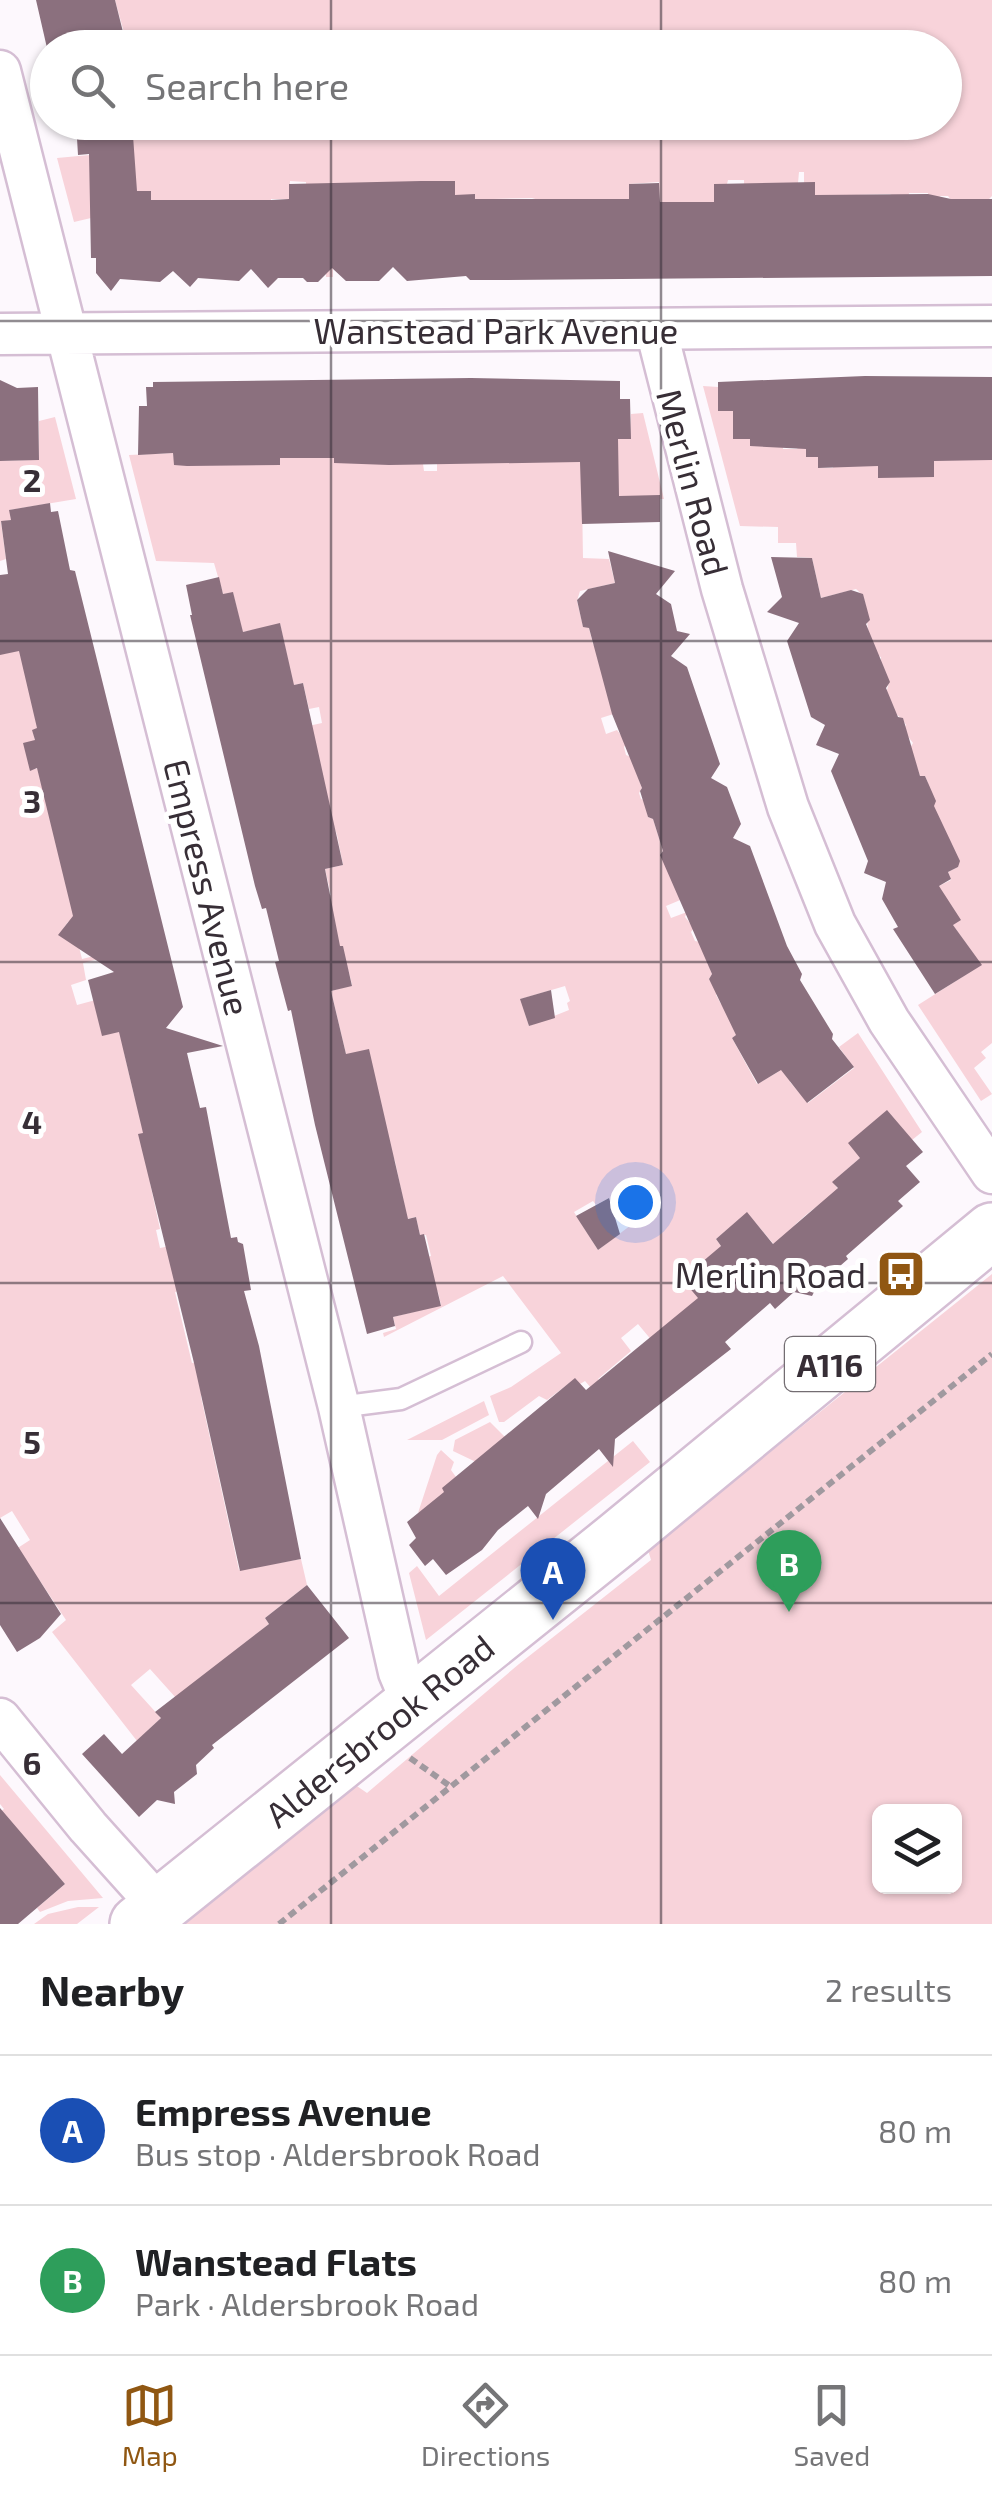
<!DOCTYPE html>
<meta charset="utf-8">
<style>
body{margin:0;font-family:"Exo 2",sans-serif;background:#f2f2f2;color:#202124}
.controls{position:absolute;right:30px;bottom:30px;display:grid;overflow:hidden;border-radius:15px;box-shadow:0 2px 8px #0004}
.controls button{width:90px;height:90px;display:grid;place-items:center;padding:0;border:0;border-bottom:2px solid #e0e0e0;background:#fff;color:#202124;font:50px sans-serif}
.you{position:absolute;left:635px;top:1202px;width:35px;height:35px;margin:-25px;border:8px solid #fff;border-radius:50%;background:#1a73e8;box-shadow:0 0 0 15px #1a73e833}
.badge{display:grid;place-items:center;width:65px;height:65px;border-radius:50%;background:#905712;color:#fff;font-size:32px;font-weight:700}
.pin{position:absolute;translate:-50% -82px;filter:drop-shadow(0 2px 5px #0008)}
.pin::after{content:'';position:absolute;top:52px;width:35px;height:30px;background:inherit;clip-path:polygon(0 0,100% 0,50% 100%)}
.list{margin:0;padding:0;list-style:none}
h2{display:flex;justify-content:space-between;align-items:center;height:130px;margin:0;padding:0 40px;font-size:42px}
h2 small{font-size:32px;font-weight:400;color:#757577}
.list li{display:grid;grid-template-columns:65px 1fr auto;gap:30px;align-items:center;box-sizing:border-box;height:150px;padding:0 40px;border-top:2px solid #e0e0e0}
.list b{display:block;font-size:38px;white-space:nowrap}
.list p{margin:0;font-size:32px;white-space:nowrap;color:#757577}
.list em{font-size:32px;font-style:normal;color:#757577}
.icon{flex:none;width:55px;height:55px;fill:none;stroke:currentColor;stroke-width:2;stroke-linecap:round;stroke-linejoin:round}
.map{position:relative;flex:none;width:992px;height:1924px;overflow:hidden}
.search{position:absolute;background:#fff;box-shadow:0 2px 8px #0004;left:30px;right:30px;top:30px;height:110px;display:flex;align-items:center;gap:25px;box-sizing:border-box;padding:0 35px;border-radius:55px;color:#757577;font-size:38px}
.sheet{height:430px;background:#fff}
nav{display:flex;justify-content:space-around;align-items:center;box-sizing:border-box;height:140px;border-top:2px solid #e0e0e0;background:#fff;font-size:28px;color:#757577}
nav a{display:grid;justify-items:center;gap:5px}
nav .on{color:#905712}
.map>svg:first-child{display:block}
</style>
<div class="map">
<svg width="992" height="1924" viewBox="0 0 992 1924">
<rect width="100%" height="100%" fill="#fdf8fd"/>
<!-- green -->
<path fill="#f8d3da" fill-rule="evenodd" d="M 115,0 L 992,0 L 992,196 L 989,199 L 952,201 L 948,196 L 940,196 L 928,215 L 928,193 L 909,193 L 908,205 L 890,194 L 856,195 L 855,217 L 815,201 L 815,183 L 804,183 L 804,172 L 799,172 L 798,183 L 744,202 L 744,180 L 728,180 L 727,184 L 714,185 L 714,202 L 660,219 L 659,182 L 629,184 L 629,205 L 559,199 L 559,206 L 532,198 L 493,199 L 476,234 L 475,195 L 455,195 L 454,181 L 332,184 L 333,277 L 326,277 L 325,223 L 307,223 L 306,182 L 290,181 L 289,199 L 271,199 L 271,222 L 91,218 L 74,222 L 57,158 L 133,151 L 132,122 L 944,122 L 944,48 L 128,47 Z
M 703,386 L 718,387 L 718,411 L 733,411 L 733,439 L 750,439 L 751,446 L 770,446 L 783,438 L 783,449 L 797,449 L 806,438 L 806,457 L 818,457 L 819,468 L 833,468 L 833,453 L 878,452 L 878,477 L 934,460 L 992,460 L 992,1043 L 981,1052 L 986,1058 L 974,1068 L 992,1094 L 981,1101 L 918,1005 L 981,965 L 929,891 L 951,880 L 948,872 L 958,867 L 926,788 L 928,783 L 925,776 L 920,776 L 910,748 L 913,743 L 903,730 L 906,725 C 896,707 873,706 852,701 L 887,690 L 889,682 L 881,668 L 881,657 L 876,655 C 874,647 869,637 868,629 C 866,615 869,599 856,589 L 821,598 L 812,558 L 797,557 L 796,543 L 778,543 L 778,527 L 740,526 Z
M 643,413 L 664,499 L 582,498 L 583,558 L 609,559 L 615,583 L 580,591 L 577,601 L 583,626 L 589,628 L 593,644 L 651,702 L 601,718 L 606,734 L 617,730 L 627,743 L 624,747 L 626,755 L 631,757 L 642,788 L 639,793 L 641,799 L 646,801 L 648,817 L 653,819 L 663,851 L 660,855 L 716,885 L 666,906 L 671,918 L 687,912 L 685,917 L 694,928 L 691,932 L 695,941 L 700,942 L 712,974 L 709,979 L 719,991 L 716,995 L 721,1004 L 759,1020 L 732,1038 L 757,1084 L 778,1072 L 793,1053 L 790,1082 L 808,1103 L 854,1068 L 839,1047 L 858,1033 L 922,1132 L 912,1140 L 887,1111 L 860,1158 L 833,1182 L 840,1192 C 815,1206 792,1223 777,1248 L 747,1213 L 716,1239 L 721,1246 L 698,1298 L 683,1378 L 638,1324 L 621,1338 L 631,1351 L 598,1379 L 617,1402 L 609,1409 L 585,1381 L 580,1384 L 575,1379 L 547,1400 L 539,1396 L 504,1422 L 499,1422 L 490,1396 L 511,1387 L 561,1353 L 503,1276 L 384,1337 L 383,1333 L 396,1329 L 393,1317 L 441,1305 L 438,1292 L 410,1261 L 431,1256 L 426,1235 L 420,1235 L 416,1217 L 407,1219 L 395,1161 L 346,1054 L 331,991 L 352,985 C 346,953 328,927 311,900 L 331,895 L 325,869 L 343,865 L 337,835 L 299,728 L 322,723 L 319,707 L 309,709 L 303,683 L 218,703 L 289,665 L 280,624 L 239,633 L 240,622 L 233,593 L 223,594 L 214,563 L 156,561 L 129,455 L 173,453 L 175,465 L 280,465 L 280,458 L 306,458 L 305,441 L 423,464 L 424,471 L 437,471 L 437,441 L 546,441 L 618,463 L 618,439 L 630,439 L 631,414 ZM 565,986 L 570,1001 L 567,1003 L 569,1010 L 529,1026 L 521,999 ZM 609,1198 L 614,1214 L 636,1198 L 647,1213 L 598,1250 L 574,1212 L 593,1201 L 596,1205 Z
M 55,417 L 76,499 L 10,510 L 11,520 L 1,522 L 6,559 L 0,561 L 0,461 L 31,460 L 39,457 L 39,421 Z
M 0,642 L 3,654 L 29,648 L 50,725 L 33,730 L 35,740 L 30,770 L 39,768 L 65,881 L 95,915 L 68,922 L 63,929 L 78,943 L 82,959 L 160,940 L 160,943 L 83,963 L 86,980 L 71,985 L 77,1005 L 114,995 L 160,1021 L 129,1043 L 124,1052 L 134,1095 L 169,1179 L 150,1183 L 160,1229 L 156,1230 L 160,1248 L 175,1245 L 195,1287 L 175,1292 L 192,1363 L 203,1361 L 201,1397 L 239,1570 L 301,1559 L 307,1585 L 265,1618 L 269,1624 L 176,1698 L 150,1669 L 131,1685 L 161,1718 L 137,1741 L 52,1632 L 66,1620 L 40,1581 L 10,1553 L 30,1540 L 12,1511 L 0,1518 Z
M 992,1274 L 992,1924 L 185,1924 L 354,1784 L 367,1793 L 519,1664 L 651,1560 L 648,1550 ZM 880,1812 L 954,1812 L 954,1886 L 880,1886 Z
M 484,1401 L 489,1415 L 442,1440 L 407,1440 Z
M 490,1422 L 506,1438 L 476,1462 L 453,1451 L 455,1440 Z
M 633,1441 L 650,1462 L 426,1640 L 409,1573 L 417,1566 L 439,1596 Z
M 441,1450 L 454,1462 L 451,1470 L 456,1477 L 447,1495 L 418,1513 L 437,1455 Z
M 0,1775 L 103,1898 L 68,1901 L 40,1912 L 37,1908 L 65,1884 L 0,1812 L 4,1809 L 0,1804 Z
M 78,1907 L 99,1907 L 77,1924 L 34,1924 L 48,1914 Z"/>
<!-- building -->
<path fill="#8b707e" d="M 36,0 L 115,0 L 127,48 L 47,48 Z
M 76,122 L 132,122 L 137,191 L 151,191 L 151,200 L 271,200 L 289,199 L 289,184 L 421,181 L 455,181 L 455,195 L 475,194 L 475,199 L 629,199 L 629,184 L 659,183 L 660,202 L 714,202 L 714,184 L 815,182 L 815,195 L 928,194 L 951,199 L 992,199 L 992,276 L 505,280 L 470,280 L 466,276 L 407,281 L 393,267 L 379,281 L 346,281 L 332,268 L 318,282 L 307,282 L 303,278 L 278,278 L 268,288 L 251,269 L 239,281 L 198,278 L 190,287 L 173,271 L 160,282 L 120,279 L 111,291 L 96,273 L 96,258 L 91,258 L 89,154 L 78,155 Z
M 865,376 L 992,377 L 992,460 L 934,461 L 934,477 L 878,478 L 878,466 L 818,468 L 818,457 L 806,457 L 806,449 L 750,446 L 750,439 L 733,439 L 733,411 L 718,411 L 718,382 Z
M 471,378 L 620,381 L 620,399 L 630,399 L 631,439 L 618,439 L 619,496 L 660,495 L 660,522 L 582,524 L 580,462 L 389,465 L 334,463 L 334,458 L 280,458 L 280,465 L 187,466 L 174,465 L 173,453 L 138,455 L 139,406 L 147,406 L 146,387 L 153,387 L 153,382 Z
M 0,380 L 17,388 L 38,387 L 39,460 L 0,461 Z
M 50,503 L 51,512 L 58,511 L 70,570 L 75,571 L 183,1007 L 166,1028 L 223,1046 L 187,1053 L 200,1108 L 206,1107 L 231,1238 L 237,1237 L 238,1242 L 243,1244 L 251,1290 L 244,1291 L 259,1346 L 301,1559 L 240,1571 L 194,1363 L 138,1134 L 143,1133 L 119,1032 L 102,1036 L 88,980 L 114,972 L 58,935 L 73,916 L 37,768 L 30,771 L 23,743 L 35,740 L 32,730 L 37,728 L 19,651 L 0,655 L 0,575 L 8,574 L 1,521 L 11,520 L 9,510 Z
M 608,551 L 675,571 L 656,594 L 671,604 L 677,631 L 690,634 L 671,656 L 687,667 L 720,764 L 711,778 L 727,787 L 741,824 L 733,838 L 750,846 L 787,946 L 802,974 L 800,980 L 833,1034 L 832,1039 L 854,1067 L 807,1103 L 781,1070 L 758,1084 L 732,1038 L 736,1035 L 709,979 L 712,974 L 660,855 L 663,851 L 653,819 L 648,817 L 640,791 L 642,788 L 612,714 L 589,628 L 583,627 L 577,600 L 588,589 L 615,583 Z
M 771,557 L 812,558 L 821,598 L 851,590 L 863,594 L 870,620 L 866,624 L 890,682 L 886,688 L 898,717 L 903,718 L 920,776 L 925,776 L 936,801 L 934,806 L 960,861 L 958,867 L 948,872 L 951,879 L 939,886 L 961,920 L 953,925 L 982,965 L 935,994 L 893,929 L 898,927 L 882,899 L 886,882 L 864,873 L 868,861 L 831,771 L 839,754 L 816,745 L 825,725 L 811,717 L 787,641 L 799,623 L 767,612 L 782,597 Z
M 219,577 L 223,594 L 233,592 L 243,632 L 280,623 L 294,685 L 303,683 L 343,865 L 325,869 L 340,946 L 343,946 L 352,986 L 331,991 L 346,1054 L 369,1049 L 408,1219 L 416,1217 L 420,1235 L 424,1234 L 441,1306 L 393,1317 L 395,1326 L 367,1334 L 315,1125 L 291,1010 L 288,1011 L 275,962 L 279,961 L 266,908 L 262,909 L 255,886 L 190,615 L 192,615 L 186,585 Z
M 551,990 L 555,1018 L 529,1026 L 520,999 Z
M 887,1110 L 923,1152 L 906,1166 L 920,1182 L 898,1201 L 903,1206 L 846,1256 L 848,1259 L 817,1286 L 812,1296 L 794,1292 L 775,1309 L 770,1303 L 725,1342 L 731,1349 L 615,1439 L 613,1467 L 599,1449 L 546,1494 L 538,1519 L 528,1506 L 498,1530 L 482,1550 L 446,1575 L 433,1559 L 425,1566 L 409,1545 L 416,1538 L 407,1522 L 444,1492 L 442,1488 L 575,1378 L 586,1390 L 698,1298 L 682,1279 L 721,1246 L 716,1239 L 747,1212 L 773,1244 L 838,1188 L 832,1182 L 860,1158 L 848,1143 Z
M 609,1198 L 620,1234 L 598,1250 L 576,1216 Z
M 0,1518 L 61,1614 L 40,1638 L 17,1652 L 0,1625 Z
M 307,1585 L 349,1638 L 212,1745 L 214,1748 L 196,1765 L 197,1774 L 174,1792 L 175,1804 L 157,1800 L 139,1817 L 82,1754 L 104,1734 L 122,1754 L 161,1718 L 155,1712 L 269,1624 L 265,1618 Z
M 0,1808 L 65,1884 L 18,1924 L 0,1924 Z"/>
<g fill="none" stroke-linecap="round" stroke-linejoin="round">
<!-- service casing -->
<g stroke="#d5bed4" stroke-width="25">
<path id="service" d="M 339,1407 L 401,1399 L 521,1342"/>
</g>
<!-- minor casing -->
<g stroke="#d5bed4" stroke-width="45">
<path id="minor" d="M 0,71 L 339,1407 L 399,1672 L 412,1703
M 656,329 L 722,589 L 788,807 L 835,924 L 889,1021 L 992,1173
M 0,334 L 992,326
M 0,1719 L 88,1827 L 159,1906"/>
</g>
<!-- primary casing -->
<g stroke="#d5bed4" stroke-width="60">
<path id="primary" d="M 138,1924 L 618,1539 L 992,1231"/>
</g>
<!-- path -->
<path stroke="#a0999f" stroke-width="6" stroke-dasharray="8 5" stroke-linecap="butt" d="M 410,1758 L 450,1786
M 279,1924 L 992,1354"/>
<!-- service -->
<use href="#service" stroke="#fff" stroke-width="20"/>
<!-- minor -->
<use href="#minor" stroke="#fff" stroke-width="40"/>
<!-- primary -->
<use href="#primary" stroke="#fff" stroke-width="55"/>
</g>
<!-- grid -->
<path fill="none" stroke="#372e36" stroke-width="2.5" stroke-opacity="0.55" d="M 331,0 L 331,48M 661,0 L 661,48M 331,122 L 331,1924M 661,122 L 661,1924M 0,321 L 992,321M 0,641 L 992,641M 0,962 L 992,962M 0,1283 L 992,1283M 0,1603 L 992,1603"/>
<!-- icons -->
<defs>
<g id="bus-square" transform="scale(2.5)"><rect x="-9" y="-9" width="18" height="18" rx="4" fill="#905712" stroke="#fff"/><path d="M-5-6H5V4H4V6H2V4H-2V6H-4V4H-5ZM-3.5-4V0h7V-4ZM-3.5 1.2v1.5H-2V1.2ZM2 1.2v1.5H3.5V1.2Z" fill="#fff"/></g>
</defs>
<g fill-rule="evenodd">
<use href="#bus-square" x="901" y="1274"/>
</g>
<g text-anchor="middle" dominant-baseline="central" stroke-width="10" stroke-linejoin="round" paint-order="stroke">
<!-- shield labels -->
<rect fill="#fff" stroke="#736d72" stroke-width="2.5" x="785" y="1337" width="90" height="54" rx="8"/>
<g font-size="32" font-weight="bold" fill="#372e36">
<text x="830" y="1364">A116</text>
</g>
<!-- street labels -->
<g font-size="35" fill="#372e36" stroke="#fff">
<text x="496" y="330">Wanstead Park Avenue</text>
<text transform="translate(694 482) rotate(75)">Merlin Road</text>
<text transform="translate(208 887) rotate(76)">Empress Avenue</text>
<text transform="translate(379 1730) rotate(-39)">Aldersbrook Road</text>
</g>
<!-- poi labels -->
<g font-size="35" fill="#372e36" stroke="#fff" text-anchor="end">
<text x="866" y="1274">Merlin Road</text>
</g>
</g>
<g font-size="32" text-anchor="middle" font-weight="bold" fill="#372e36" stroke="#fff" stroke-width="10" stroke-linejoin="round" paint-order="stroke">
<text x="32" y="492">2</text>
<text x="32" y="813">3</text>
<text x="32" y="1134">4</text>
<text x="32" y="1454">5</text>
<text x="32" y="1775">6</text>
</g>
</svg>
<div class="controls">
<button><svg class="icon" aria-label="layers" viewBox="0 0 24 24"><path d="M12 4l9 5-9 5-9-5zM3 14l9 5 9-5"/></svg></button>
</div>
<div class="you"></div>
<div class="pin badge" style="left:553px;top:1620px;background:#1a4fb4">A</div>
<div class="pin badge" style="left:789px;top:1612px;background:#2e9e5b">B</div>
<div class="search"><svg class="icon" aria-label="search" viewBox="0 0 24 24"><circle cx="10" cy="10" r="6"/><path d="M15 15l6 6"/></svg>Search here</div>
</div>
<section class="sheet">
<h2>Nearby<small>2 results</small></h2>
<ul class="list">
<li><span class="badge" style="background:#1a4fb4">A</span><div><b>Empress Avenue</b><p>Bus stop · Aldersbrook Road</p></div><em>80 m</em></li>
<li><span class="badge" style="background:#2e9e5b">B</span><div><b>Wanstead Flats</b><p>Park · Aldersbrook Road</p></div><em>80 m</em></li>
</ul>
</section>
<nav>
<a class="on"><svg class="icon" aria-label="map" viewBox="0 0 24 24"><path d="M3 6l6-2 6 2 6-2v14l-6 2-6-2-6 2zM9 4v14M15 6v14"/></svg>Map</a>
<a><svg class="icon" aria-label="directions" viewBox="0 0 24 24"><path d="M12 3l9 9-9 9-9-9zM9 14v-3h6M13 9l2 2-2 2"/></svg>Directions</a>
<a><svg class="icon" aria-label="saved" viewBox="0 0 24 24"><path d="M7 4h10v16l-5-4-5 4z"/></svg>Saved</a>
</nav>
